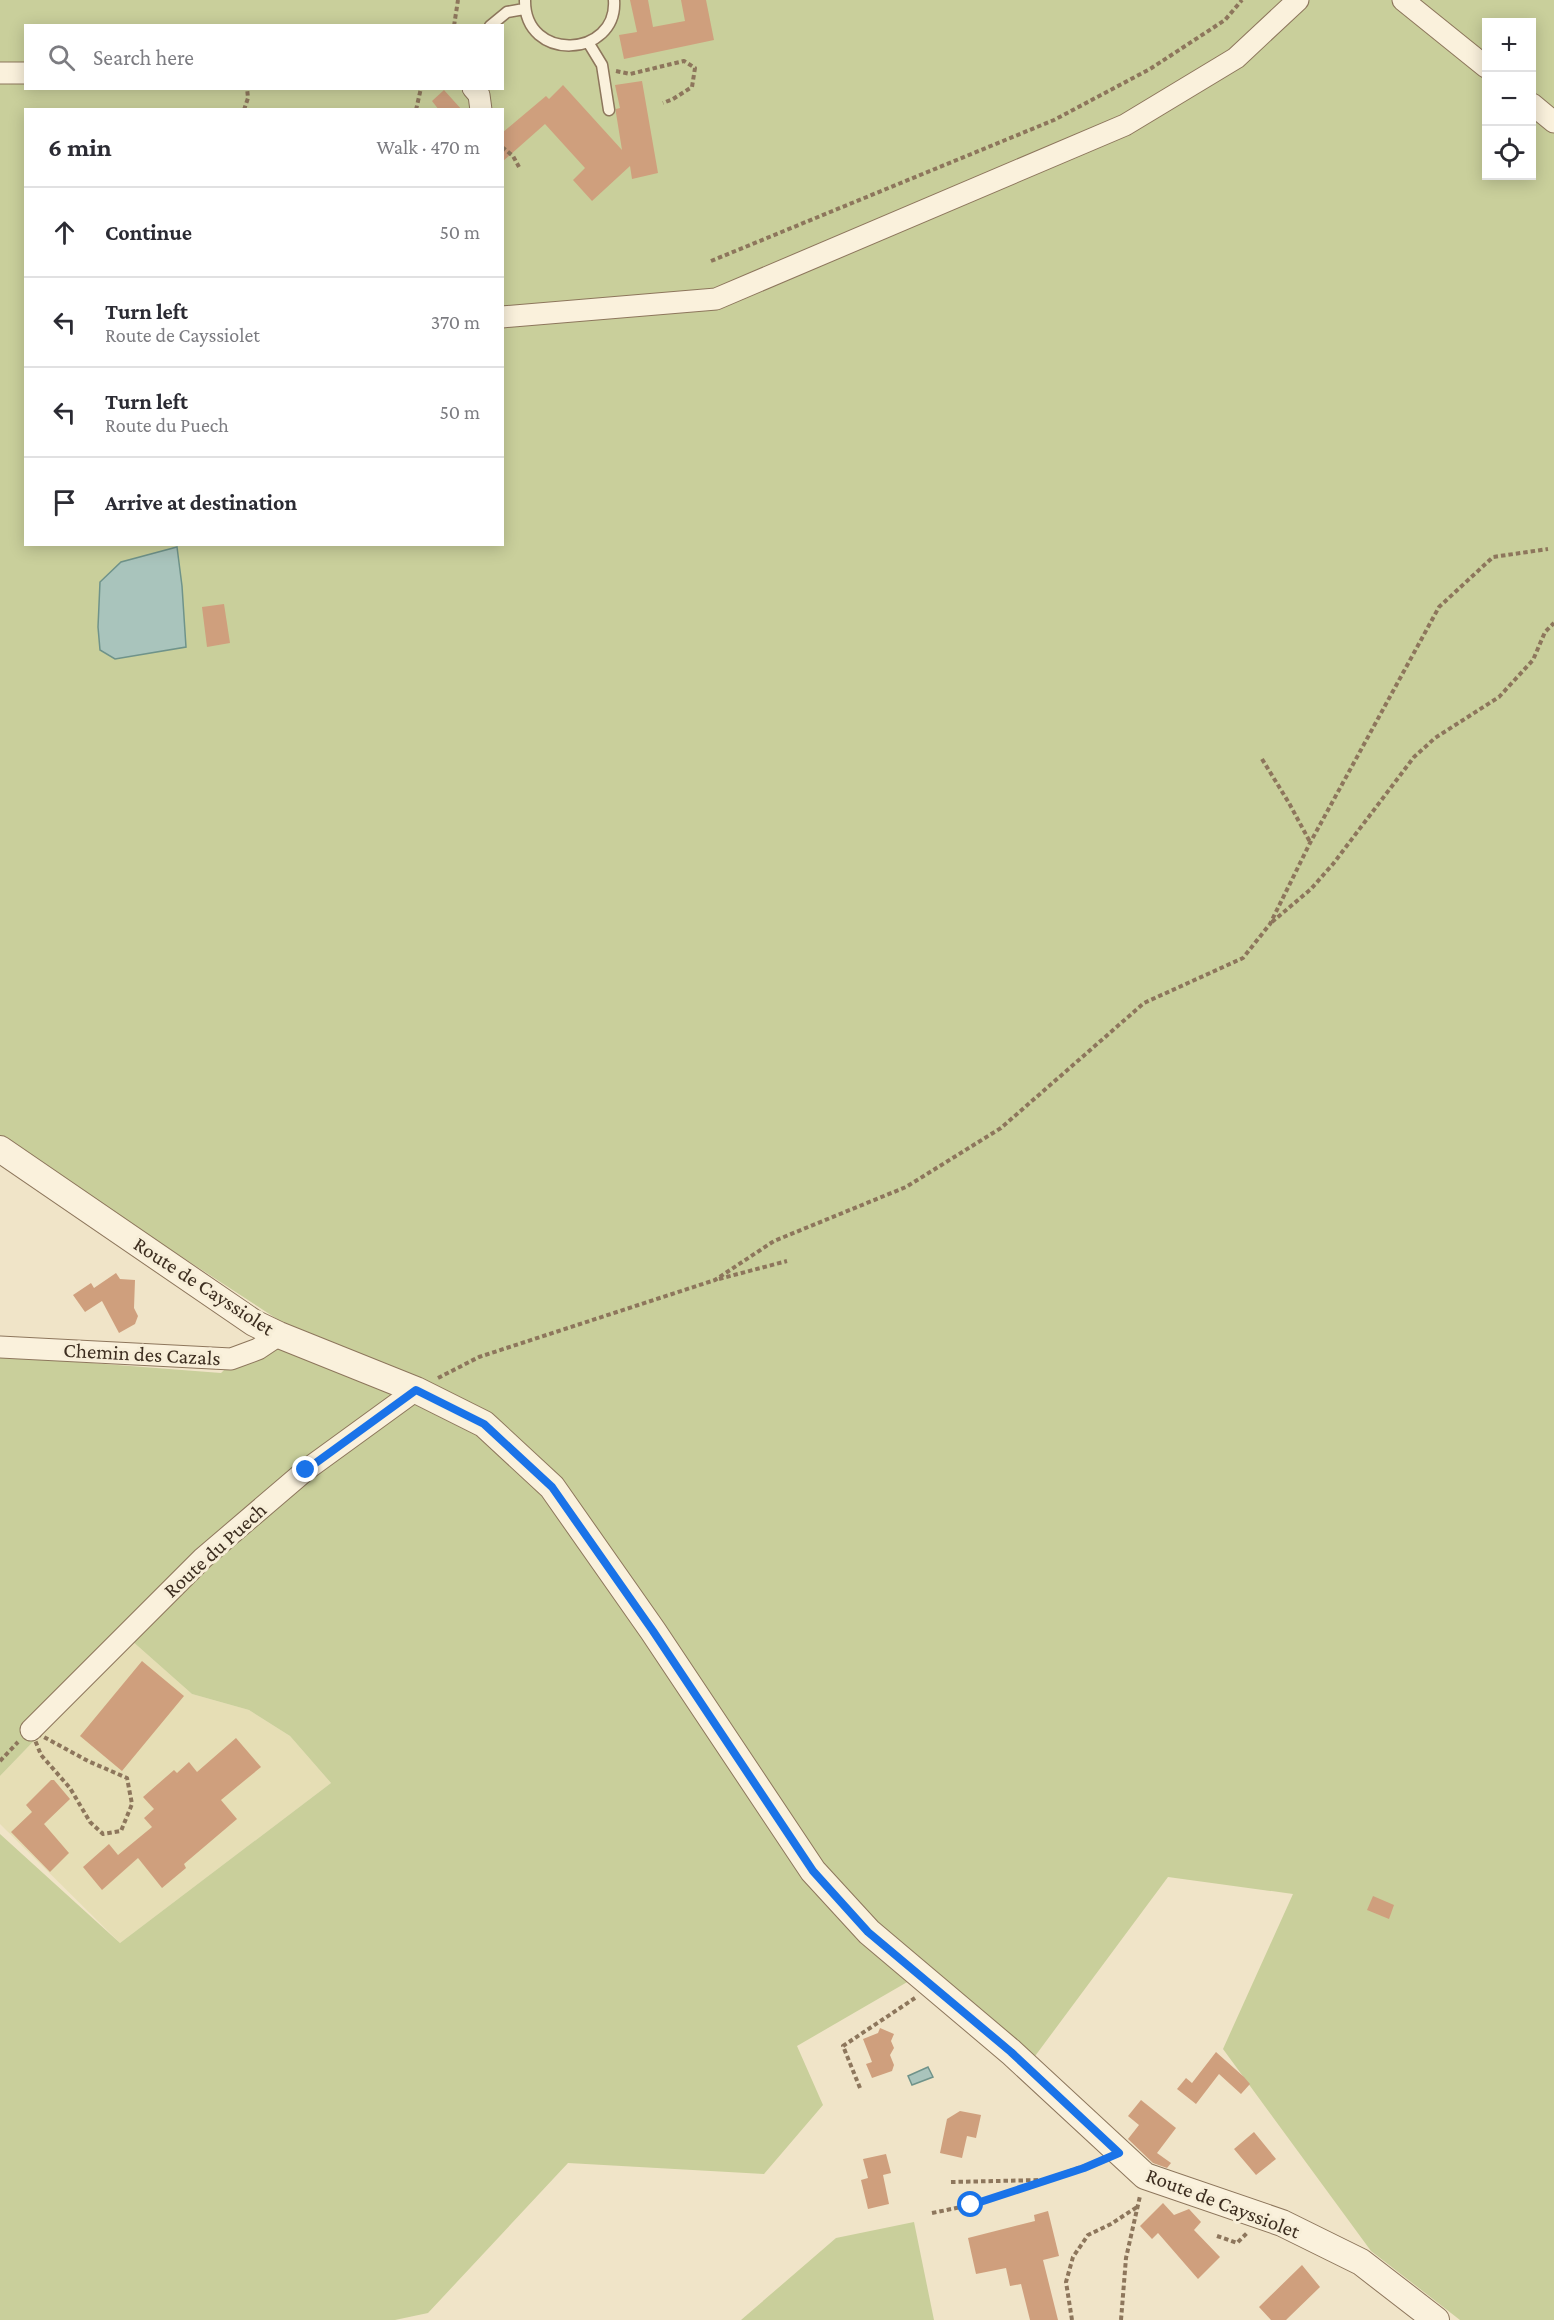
<!DOCTYPE html>
<meta charset="utf-8">
<style>
body{margin:0;font-family:"Crimson Pro",serif;background:#f2f2f3;color:#2b2b33}
.controls{position:absolute;right:18px;top:18px;display:grid;overflow:hidden;border-radius:0px;box-shadow:0 3px 15px #0003}
.controls button{width:54px;height:54px;display:grid;place-items:center;padding:0;border:0;border-bottom:2px solid #e1e1e2;background:#fff;color:#2b2b33;font:30px sans-serif}
.stop{position:absolute;width:18px;height:18px;margin:-14px;border:4px solid #1a73e8;border-radius:50%;background:#fff}
.stop.end{background:#1a73e8;border-color:#fff;box-shadow:0 2px 6px #0008}
.list{margin:0;padding:0;list-style:none}
h2{display:flex;justify-content:space-between;align-items:center;height:78px;margin:0;padding:0 24px;font-size:26px}
h2 small{font-size:20px;font-weight:400;color:#7c7c81}
.list li{display:grid;grid-template-columns:39px 1fr auto;gap:18px;align-items:center;box-sizing:border-box;height:90px;padding:0 24px;border-top:2px solid #e1e1e2}
.list b{display:block;font-size:22px;white-space:nowrap}
.list p{margin:0;font-size:20px;white-space:nowrap;color:#7c7c81}
.list em{font-size:20px;font-style:normal;color:#7c7c81}
.icon{flex:none;width:33px;height:33px;fill:none;stroke:currentColor;stroke-width:2;stroke-linecap:round;stroke-linejoin:round}
.map{position:relative;flex:none;width:1554px;height:2320px;overflow:hidden}
.search{position:absolute;background:#fff;box-shadow:0 3px 15px #0003;left:24px;top:24px;width:480px;height:66px;display:flex;align-items:center;gap:15px;box-sizing:border-box;padding:0 21px;border-radius:0px;color:#7c7c81;font-size:22px}
.panel{position:absolute;background:#fff;box-shadow:0 3px 15px #0003;left:24px;top:108px;width:480px;height:438px;border-radius:0px}
.map>svg:first-child{display:block}
</style>
<div class="map">
<svg width="1554" height="2320" viewBox="0 0 1554 2320">
<rect width="100%" height="100%" fill="#f0e4c8"/>
<!-- farmland -->
<path fill="#e6deb5" d="M 131,1640 L 192,1694 L 249,1710 L 290,1736 L 331,1783 L 120,1943 L 0,1824 L 0,1776 Z"/>
<!-- green -->
<path fill="#c9cf9b" fill-rule="evenodd" d="M 0,0 L 1554,0 L 1554,2320 L 1460,2320 L 1371,2251 L 1223,2049 L 1293,1894 L 1168,1877 L 1021,2075 L 909,1981 L 797,2046 L 823,2105 L 764,2174 L 568,2163 L 428,2313 L 395,2320 L 0,2320 L 0,1834 L 120,1943 L 331,1783 L 290,1736 L 249,1710 L 192,1694 L 131,1640 L 0,1776 L 0,1356 L 221,1373 L 277,1319 L 0,1138 ZM 1486,22 L 1532,22 L 1532,176 L 1486,176 ZM 26,26 L 502,26 L 502,88 L 26,88 ZM 26,110 L 502,110 L 502,544 L 26,544 Z
M 914,2222 L 934,2320 L 741,2320 L 836,2238 Z"/>
<!-- water -->
<path fill="#a9c4bc" stroke="#6f938a" stroke-width="1.5" d="M 177,547 L 182,586 L 186,647 L 115,659 L 100,650 L 98,627 L 100,582 L 121,562 Z
M 928,2067 L 933,2077 L 912,2085 L 908,2076 Z"/>
<!-- building -->
<path fill="#cf9f7d" d="M 630,0 L 648,0 L 653,27 L 685,21 L 681,0 L 706,0 L 714,40 L 624,59 L 619,35 L 637,32 Z
M 642,81 L 658,173 L 632,179 L 630,166 L 592,201 L 573,180 L 585,168 L 545,124 L 502,162 L 502,133 L 546,96 L 549,99 L 563,85 L 622,150 L 616,113 L 616,109 L 620,108 L 615,85 Z
M 444,90 L 462,110 L 439,110 L 432,101 Z
M 224,604 L 230,643 L 207,647 L 202,607 Z
M 116,1273 L 120,1279 L 135,1280 L 134,1308 L 138,1316 L 135,1324 L 119,1333 L 102,1301 L 85,1312 L 73,1295 L 91,1283 L 94,1288 Z
M 142,1661 L 184,1696 L 122,1771 L 80,1736 Z
M 236,1738 L 261,1767 L 221,1800 L 237,1819 L 184,1864 L 186,1868 L 162,1888 L 138,1858 L 102,1890 L 83,1867 L 109,1844 L 118,1855 L 152,1827 L 144,1818 L 154,1809 L 143,1797 L 174,1770 L 177,1773 L 189,1762 L 197,1772 Z
M 51,1780 L 54,1780 L 70,1799 L 44,1824 L 69,1853 L 50,1872 L 11,1832 L 32,1812 L 26,1805 Z
M 1373,1896 L 1394,1905 L 1389,1919 L 1367,1910 Z
M 880,2028 L 894,2034 L 891,2041 L 894,2048 L 890,2055 L 894,2065 L 892,2071 L 872,2078 L 866,2064 L 872,2062 L 863,2039 L 878,2033 Z
M 1216,2052 L 1244,2077 L 1250,2084 L 1241,2094 L 1219,2074 L 1196,2104 L 1177,2089 L 1186,2078 L 1192,2083 Z
M 1141,2100 L 1176,2128 L 1157,2153 L 1171,2163 L 1167,2168 L 1153,2163 L 1128,2139 L 1139,2125 L 1128,2116 Z
M 960,2111 L 981,2115 L 976,2138 L 967,2136 L 962,2158 L 940,2153 L 947,2119 Z
M 1254,2132 L 1276,2159 L 1256,2175 L 1234,2149 Z
M 886,2154 L 891,2173 L 883,2175 L 889,2204 L 868,2209 L 861,2180 L 868,2178 L 863,2159 Z
M 1163,2203 L 1174,2215 L 1189,2209 L 1201,2222 L 1194,2230 L 1220,2257 L 1198,2279 L 1158,2233 L 1152,2239 L 1140,2226 Z
M 1048,2211 L 1059,2256 L 1043,2260 L 1058,2320 L 1030,2320 L 1021,2284 L 1010,2286 L 1006,2268 L 976,2274 L 968,2238 L 1035,2221 L 1034,2215 Z
M 1302,2265 L 1320,2287 L 1286,2320 L 1271,2320 L 1259,2307 Z"/>
<g fill="none" stroke-linecap="round" stroke-linejoin="round">
<!-- service casing -->
<g stroke="#8d765c" stroke-width="13">
<path id="service" d="M 525,0 C 524,63 618,58 614,0
M 490,26 L 507,12 L 524,9
M 588,42 L 602,65 L 609,110"/>
</g>
<!-- minor casing -->
<g stroke="#8d765c" stroke-width="23">
<path id="minor" d="M 1403,0 L 1486,67
M 0,73 L 26,73
M 473,88 L 479,95 L 481,110
M 1532,104 L 1554,122
M 502,317 L 716,299 L 1125,125 L 1236,58 L 1298,0
M 0,1347 L 231,1359 L 258,1349 L 279,1335
M 31,1730 L 203,1558 L 306,1470 L 416,1390"/>
</g>
<!-- tertiary casing -->
<g stroke="#8d765c" stroke-width="28">
<path id="tertiary" d="M 0,1149 L 254,1323 L 279,1335 L 416,1390 L 484,1424 L 552,1487 L 653,1631 L 813,1871 L 869,1932 L 1011,2052 L 1145,2176 L 1282,2223 L 1361,2262 L 1436,2320"/>
</g>
<!-- path -->
<path stroke="#8d765c" stroke-width="4" stroke-dasharray="4.5 3" stroke-linecap="butt" d="M 454,26 L 458,0
M 616,71 L 630,74 L 684,61 L 695,68 L 692,87 L 673,99 L 663,103
M 244,110 L 248,98 L 247,88
M 416,110 L 421,88
M 502,147 L 513,156 L 519,167
M 711,261 L 1054,120 L 1150,69 L 1225,20 L 1242,0
M 1262,759 L 1289,803 L 1310,842
M 1272,922 L 1311,889 L 1333,864 L 1414,757 L 1435,738 L 1499,697 L 1533,660 L 1545,632 L 1554,623
M 719,1279 L 787,1261
M 438,1378 L 479,1357 L 715,1280 L 774,1241 L 906,1187 L 1001,1128 L 1144,1003 L 1243,958 L 1270,924 L 1310,843 L 1439,607 L 1493,557 L 1548,549
M 31,1730 L 88,1761 L 127,1778 L 132,1804 L 121,1831 L 103,1834 L 90,1822 L 70,1788 L 41,1755 Z
M 0,1761 L 18,1742
M 860,2088 L 843,2046 L 915,1998
M 951,2182 L 1041,2180
M 932,2213 L 971,2205 L 1099,2161
M 1217,2236 L 1237,2243 L 1248,2232
M 1072,2320 L 1066,2282 L 1073,2257 L 1088,2235 L 1111,2224 L 1137,2207
M 1121,2320 L 1126,2258 L 1140,2196"/>
<!-- service -->
<use href="#service" stroke="#faf1dc" stroke-width="10"/>
<!-- minor -->
<use href="#minor" stroke="#faf1dc" stroke-width="21"/>
<!-- tertiary -->
<use href="#tertiary" stroke="#faf1dc" stroke-width="26"/>
</g>
<g fill="none" stroke-linecap="round" stroke-linejoin="round">
<!-- route -->
<path stroke="#1a73e8" stroke-width="8" d="M 306,1470 L 416,1390 L 484,1424 L 552,1487 L 653,1631 L 813,1871 L 868,1932 L 1011,2052 L 1119,2153 L 1084,2168 L 971,2205"/>
</g>
<g text-anchor="middle" dominant-baseline="central" stroke-width="6" stroke-linejoin="round" paint-order="stroke">
<!-- street labels -->
<g font-size="21" fill="#3d2e20" stroke="#f7eed8">
<text transform="translate(204 1286) rotate(33)">Route de Cayssiolet</text>
<text transform="translate(142 1354) rotate(3)">Chemin des Cazals</text>
<text transform="translate(215 1550) rotate(-42)">Route du Puech</text>
<text transform="translate(1223 2203) rotate(21)">Route de Cayssiolet</text>
</g>
</g>
</svg>
<div class="controls">
<button>+</button>
<button>−</button>
<button><svg class="icon" aria-label="locate" viewBox="0 0 24 24"><circle cx="12" cy="12" r="6"/><path d="M12 2v4M12 18v4M2 12h4M18 12h4"/></svg></button>
</div>
<div class="stop" style="left:971px;top:2205px"></div>
<div class="stop end" style="left:306px;top:1470px"></div>
<div class="search"><svg class="icon" aria-label="search" viewBox="0 0 24 24"><circle cx="10" cy="10" r="6"/><path d="M15 15l6 6"/></svg>Search here</div>
<section class="panel">
<h2>6 min<small>Walk · 470 m</small></h2>
<ul class="list">
<li><svg class="icon" aria-label="ahead" viewBox="0 0 24 24"><path d="M12 20V5M6 11l6-6 6 6"/></svg><div><b>Continue</b></div><em>50 m</em></li>
<li><svg class="icon" aria-label="left" viewBox="0 0 24 24"><path d="M17 20v-9H6M10 6l-5 5 5 5"/></svg><div><b>Turn left</b><p>Route de Cayssiolet</p></div><em>370 m</em></li>
<li><svg class="icon" aria-label="left" viewBox="0 0 24 24"><path d="M17 20v-9H6M10 6l-5 5 5 5"/></svg><div><b>Turn left</b><p>Route du Puech</p></div><em>50 m</em></li>
<li><svg class="icon" aria-label="arrive" viewBox="0 0 24 24"><path d="M6 21V4h12l-3 4 3 4H6"/></svg><div><b>Arrive at destination</b></div></li>
</ul>
</section>
</div>
